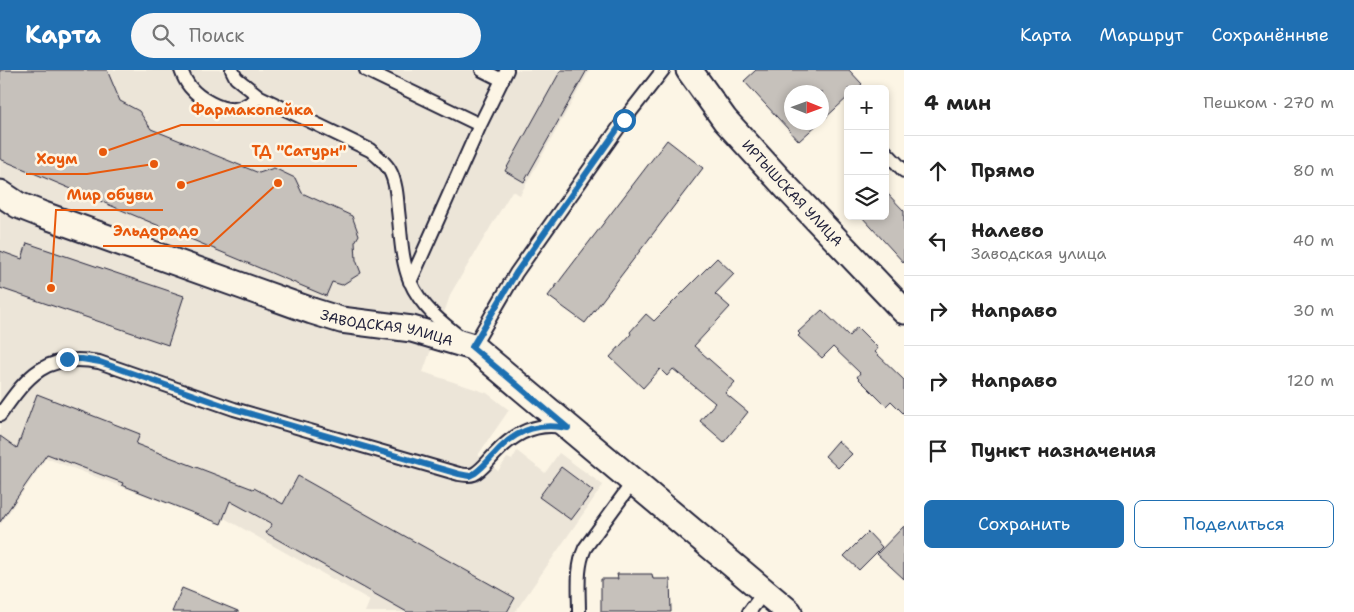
<!DOCTYPE html>
<html lang="ru">
<meta charset="utf-8">
<style>
body{margin:0;font-family:"Shantell Sans",sans-serif;background:#f6f6f6;color:#222}
.controls{position:absolute;right:15px;top:15px;display:grid;overflow:hidden;border-radius:8px;box-shadow:0 2px 8px #0003}
.controls button{width:45px;height:45px;display:grid;place-items:center;padding:0;border:0;border-bottom:1px solid #e0e0e0;background:#fff;color:#222;font:25px sans-serif}
.compass{position:absolute;left:784px;top:15px;width:45px;height:45px;border-radius:50%;background:#fff;box-shadow:0 2px 8px #0003;rotate:91deg}
.stop{position:absolute;width:15px;height:15px;margin:-11px;border:4px solid #1f6fb2;border-radius:50%;background:#fff}
.stop.end{background:#1f6fb2;border-color:#fff;box-shadow:0 1px 5px #0008}
.list{margin:0;padding:0;list-style:none}
h2{display:flex;justify-content:space-between;align-items:center;height:65px;margin:0;padding:0 20px;font-size:21px}
h2 small{font-size:16px;font-weight:400;color:#767676}
.list li{display:grid;grid-template-columns:32px 1fr auto;gap:15px;align-items:center;box-sizing:border-box;height:70px;padding:0 20px;border-top:1px solid #e0e0e0}
.list b{display:block;font-size:19px;white-space:nowrap}
.list p{margin:0;font-size:16px;white-space:nowrap;color:#767676}
.list em{font-size:16px;font-style:normal;color:#767676}
.actions{display:flex;gap:10px;padding:15px 20px}
.actions a{flex:1;padding:11px 0;border:1px solid #1f6fb2;border-radius:8px;text-align:center;font-size:18px;color:#1f6fb2}
.actions .main{background:#1f6fb2;color:#fff}
.icon{flex:none;width:28px;height:28px;fill:none;stroke:currentColor;stroke-width:2;stroke-linecap:round;stroke-linejoin:round}
.map{position:relative;flex:none;width:904px;height:542px;overflow:hidden}
header{display:flex;align-items:center;gap:30px;box-sizing:border-box;height:70px;padding:0 25px;background:#1f6fb2;color:#fff}
header strong{font-size:24px}
nav{display:flex;gap:28px;margin-inline-start:auto;font-size:18px}
.search{width:350px;height:45px;background:#f6f6f6;display:flex;align-items:center;gap:12px;box-sizing:border-box;padding:0 18px;border-radius:28px;color:#767676;font-size:19px}
main{display:flex}
aside{flex:1;background:#fff}
.map>svg:first-child{display:block}
</style>
<header>
<strong>Карта</strong>
<div class="search"><svg class="icon" aria-label="search" viewBox="0 0 24 24"><circle cx="10" cy="10" r="6"/><path d="M15 15l6 6"/></svg>Поиск</div>
<nav><a>Карта</a><a>Маршрут</a><a>Сохранённые</a></nav>
</header>
<main>
<div class="map">
<svg width="904" height="542" viewBox="0 0 904 542">
<rect width="100%" height="100%" fill="#fcf5e5"/>
<filter id="ink" filterUnits="userSpaceOnUse"><feTurbulence type="fractalNoise" baseFrequency=".02" numOctaves="2"/><feDisplacementMap in="SourceGraphic" scale="10" xChannelSelector="R" yChannelSelector="G"/><feConvolveMatrix kernelMatrix="1 2 1 2 8 2 1 2 1" color-interpolation-filters="sRGB"/></filter>
<g filter="url(#ink)">
<!-- built -->
<path fill="#ece5d8" d="M 0,0 L 590,0 L 520,125 L 512,121 L 451,223 L 423,302 L 487,323 L 509,340 L 478,385 L 498,401 L 507,388 L 512,390 L 517,381 L 545,403 L 559,383 L 603,415 L 515,542 L 365,542 L 370,530 L 224,448 L 221,454 L 46,388 L 0,455 Z"/>
<!-- building -->
<path fill="#c6c1bb" stroke="#22223b" d="M 0,0 L 107,0 L 120,31 L 139,41 L 151,59 L 259,103 L 274,98 L 295,108 L 302,123 L 352,146 L 359,165 L 355,172 L 356,190 L 361,203 L 342,215 L 332,212 L 326,226 L 0,89 Z
M 561,0 L 587,0 L 524,112 L 505,101 Z
M 756,0 L 849,0 L 862,14 L 857,19 L 848,19 L 848,27 L 822,51 L 822,22 L 792,22 L 792,52 L 820,52 L 799,71 L 744,11 Z
M 667,70 L 703,98 L 585,253 L 548,226 Z
M 885,121 L 904,141 L 904,193 L 861,146 L 885,146 Z
M 27,173 L 184,226 L 168,275 L 0,218 L 0,181 L 22,189 Z
M 717,188 L 734,204 L 715,224 L 730,237 L 694,276 L 735,312 L 725,323 L 748,342 L 724,372 L 700,351 L 715,333 L 673,299 L 667,306 L 660,299 L 643,318 L 610,287 L 631,264 L 630,262 L 646,244 L 654,251 Z
M 822,240 L 849,266 L 857,257 L 878,278 L 875,282 L 904,310 L 904,344 L 891,331 L 886,336 L 857,307 L 860,303 L 833,277 L 822,288 L 798,266 L 800,264 L 798,262 Z
M 37,324 L 140,364 L 136,374 L 253,419 L 254,418 L 283,434 L 298,406 L 515,528 L 507,542 L 407,542 L 266,463 L 272,454 L 230,431 L 221,454 L 122,415 L 123,413 L 47,384 L 0,452 L 0,366 L 17,378 Z
M 838,371 L 852,384 L 838,398 L 825,386 Z
M 561,397 L 593,421 L 571,450 L 539,427 Z
M 904,456 L 904,509 L 877,484 Z
M 868,462 L 882,477 L 859,500 L 844,486 Z
M 617,504 L 652,504 L 653,509 L 670,509 L 671,542 L 601,542 L 601,509 L 618,509 Z
M 182,518 L 238,541 L 238,542 L 172,542 Z"/>
<g fill="none" stroke-linecap="round" stroke-linejoin="round">
<!-- lane casing -->
<g stroke="#22223b" stroke-width="16">
<path id="lane" d="M 181,0 C 183,6 186,12 190,17 C 199,28 221,41 235,39 C 244,38 252,32 260,27 L 370,80 C 377,86 384,91 389,99 C 396,111 397,127 398,140 C 401,164 401,189 410,211 C 422,240 449,258 473,277 L 516,203 L 624,50 L 663,0
M 232,0 L 236,8 L 260,27
M 366,0 L 480,55
M 482,0 L 502,10
M 885,81 L 904,101
M 410,212 L 480,55 L 507,0
M 0,345 C 29,304 45,283 99,292 L 234,339 L 459,404 C 464,405 469,406 474,404 C 482,400 488,391 494,385 C 512,365 534,352 562,357
M 579,542 C 579,520 576,498 585,478 L 633,412
M 749,542 L 765,521"/>
</g>
<!-- street casing -->
<g stroke="#22223b" stroke-width="29">
<g id="street">
<path id="s1" d="M 689,0 L 725,50 L 787,118 L 904,241"/>
<path id="s2" d="M 0,123 L 18,135 L 41,144 L 312,241 L 341,250 L 412,259 L 473,277 L 789,542"/>
</g>
</g>
<!-- lane -->
<use href="#lane" stroke="#fcf5e5" stroke-width="12"/>
<!-- street -->
<use href="#street" stroke="#fcf5e5" stroke-width="25"/>
</g>
</g>
<g fill="none" stroke-linecap="round" stroke-linejoin="round" filter="url(#ink)">
<!-- route -->
<path stroke="#1f6fb2" stroke-width="6" d="M 67,289 L 82,289 L 100,292 L 234,339 L 459,404 L 469,406 L 475,403 C 485,396 492,386 500,378 C 520,358 541,353 568,358 L 472,277 L 516,203 L 624,50"/>
</g>
<g text-anchor="middle" dominant-baseline="central" stroke-width="5" stroke-linejoin="round" paint-order="stroke">
<!-- street labels -->
<g font-size="14" fill="#22223b" stroke="#fcf5e5">
<text stroke="none"><textPath href="#s1" startOffset="161">ИРТЫШСКАЯ УЛИЦА</textPath></text>
<text stroke="none"><textPath href="#s2" startOffset="411">ЗАВОДСКАЯ УЛИЦА</textPath></text>
</g>
</g>
<!-- callouts -->
<path fill="none" stroke="#e8590c" stroke-width="2" d="M103 82L181 55H323M181 115L241 96H357M154 94L87 104H26M51 218L56 140H163M278 113L209 176H103"/>
<g fill="#e8590c" stroke="#fcf5e5" stroke-width="2">
<circle cx="103" cy="82" r="5"/>
<circle cx="181" cy="115" r="5"/>
<circle cx="154" cy="94" r="5"/>
<circle cx="51" cy="218" r="5"/>
<circle cx="278" cy="113" r="5"/>
</g>
<g font-size="15" text-anchor="middle" font-weight="bold" fill="#e8590c" stroke="#fcf5e5" stroke-width="5" stroke-linejoin="round" paint-order="stroke">
<text x="252" y="45">Фармакопейка</text>
<text x="299" y="86">ТД "Сатурн"</text>
<text x="57" y="94">Хоум</text>
<text x="110" y="130">Мир обуви</text>
<text x="156" y="166">Эльдорадо</text>
</g>
</svg>
<div class="controls">
<button>+</button>
<button>−</button>
<button><svg class="icon" aria-label="layers" viewBox="0 0 24 24"><path d="M12 4l9 5-9 5-9-5zM3 14l9 5 9-5"/></svg></button>
</div>
<svg class="compass" viewBox="-18 -18 36 36"><path d="M0-13l5 13h-10z" fill="#e53935"/><path d="M0 13l5-13h-10z" fill="#767676"/></svg>
<div class="stop" style="left:624px;top:50px"></div>
<div class="stop end" style="left:67px;top:289px"></div>
</div>
<aside>
<h2>4 мин<small>Пешком · 270 m</small></h2>
<ul class="list">
<li><svg class="icon" aria-label="ahead" viewBox="0 0 24 24"><path d="M12 20V5M6 11l6-6 6 6"/></svg><div><b>Прямо</b></div><em>80 m</em></li>
<li><svg class="icon" aria-label="left" viewBox="0 0 24 24"><path d="M17 20v-9H6M10 6l-5 5 5 5"/></svg><div><b>Налево</b><p>Заводская улица</p></div><em>40 m</em></li>
<li><svg class="icon" aria-label="right" viewBox="0 0 24 24"><path d="M7 20v-9h11M14 6l5 5-5 5"/></svg><div><b>Направо</b></div><em>30 m</em></li>
<li><svg class="icon" aria-label="right" viewBox="0 0 24 24"><path d="M7 20v-9h11M14 6l5 5-5 5"/></svg><div><b>Направо</b></div><em>120 m</em></li>
<li><svg class="icon" aria-label="arrive" viewBox="0 0 24 24"><path d="M6 21V4h12l-3 4 3 4H6"/></svg><div><b>Пункт назначения</b></div></li>
</ul>
<div class="actions"><a class="main">Сохранить</a><a>Поделиться</a></div>
</aside>
</main>
